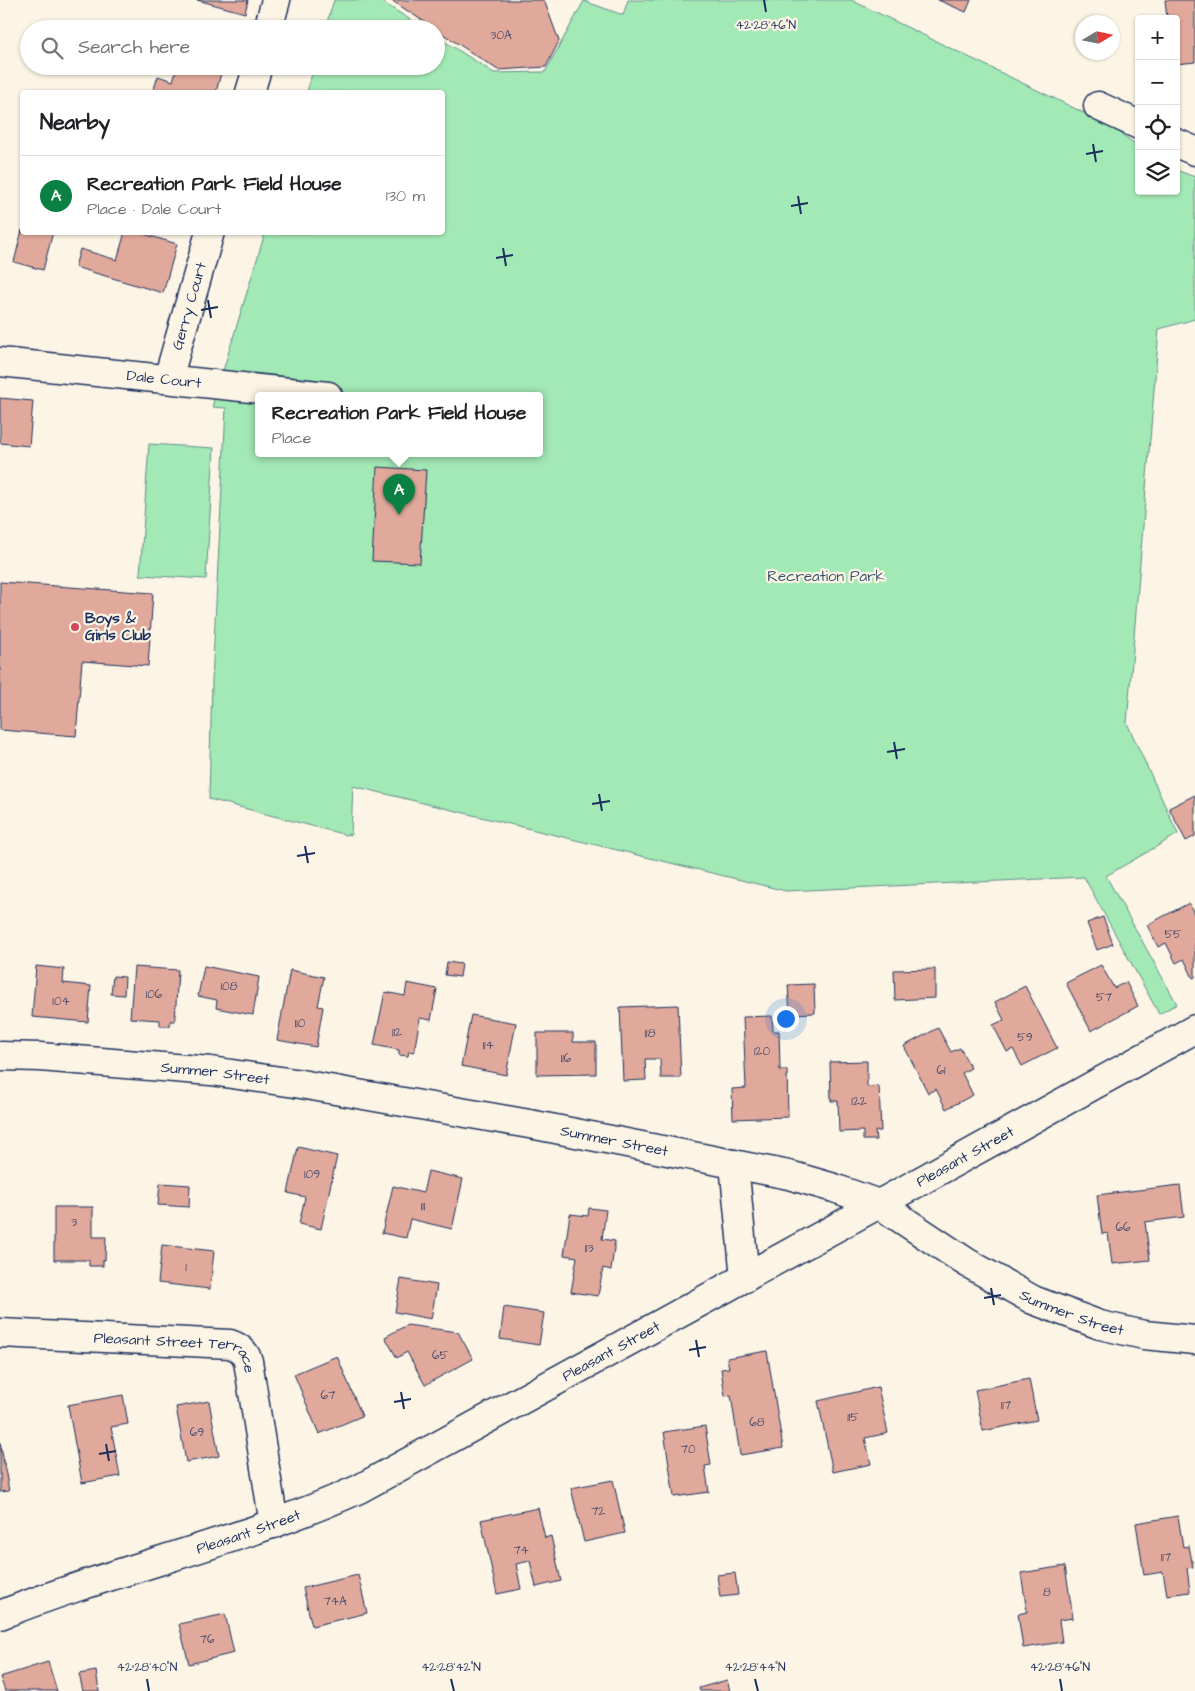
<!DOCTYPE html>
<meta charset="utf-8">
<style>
body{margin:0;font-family:"Architects Daughter",sans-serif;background:#f6f6f6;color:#202124}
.controls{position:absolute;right:15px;top:15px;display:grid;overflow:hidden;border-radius:5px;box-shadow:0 1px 4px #0004}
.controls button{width:45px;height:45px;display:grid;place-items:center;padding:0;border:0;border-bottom:1px solid #e0e0e0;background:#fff;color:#202124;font:25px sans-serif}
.compass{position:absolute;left:1075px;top:15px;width:45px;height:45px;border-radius:50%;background:#fff;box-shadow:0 1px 4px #0004;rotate:80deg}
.you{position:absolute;left:785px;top:1018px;width:18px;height:18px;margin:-12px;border:4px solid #fff;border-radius:50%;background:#1a73e8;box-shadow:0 0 0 8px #1a73e833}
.badge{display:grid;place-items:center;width:32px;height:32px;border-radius:50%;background:#0b8043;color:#fff;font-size:16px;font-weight:700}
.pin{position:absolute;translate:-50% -41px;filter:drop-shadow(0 1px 2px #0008)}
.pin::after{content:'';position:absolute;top:26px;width:18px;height:15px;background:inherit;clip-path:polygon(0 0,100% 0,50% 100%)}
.popup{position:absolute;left:255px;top:392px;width:288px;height:65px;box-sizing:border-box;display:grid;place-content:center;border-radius:5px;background:#fff;filter:drop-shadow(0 1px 4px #0005);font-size:16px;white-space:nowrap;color:#757577}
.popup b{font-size:19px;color:#202124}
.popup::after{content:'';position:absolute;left:50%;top:100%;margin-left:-10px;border:10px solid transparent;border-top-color:#fff}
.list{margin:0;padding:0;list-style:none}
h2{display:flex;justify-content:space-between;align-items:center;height:65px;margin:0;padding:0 20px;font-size:21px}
h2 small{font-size:16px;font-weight:400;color:#757577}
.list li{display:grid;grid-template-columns:32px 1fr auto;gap:15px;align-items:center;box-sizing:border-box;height:80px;padding:0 20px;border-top:1px solid #e0e0e0}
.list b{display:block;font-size:19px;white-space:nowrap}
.list p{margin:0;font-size:16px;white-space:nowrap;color:#757577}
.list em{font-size:16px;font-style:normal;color:#757577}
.icon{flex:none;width:28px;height:28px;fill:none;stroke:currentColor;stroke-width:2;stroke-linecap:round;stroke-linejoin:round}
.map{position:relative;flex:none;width:1195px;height:1691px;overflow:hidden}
.search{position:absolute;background:#fff;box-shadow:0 1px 4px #0004;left:20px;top:20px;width:425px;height:55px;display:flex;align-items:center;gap:12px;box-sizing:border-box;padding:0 18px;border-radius:28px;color:#757577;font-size:19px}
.panel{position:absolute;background:#fff;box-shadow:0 1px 4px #0004;left:20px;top:90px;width:425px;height:145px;border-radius:5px}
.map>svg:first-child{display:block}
</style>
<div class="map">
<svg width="1195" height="1691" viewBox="0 0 1195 1691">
<rect width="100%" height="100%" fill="#fcf5e5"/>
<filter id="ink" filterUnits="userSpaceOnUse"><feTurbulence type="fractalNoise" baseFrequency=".02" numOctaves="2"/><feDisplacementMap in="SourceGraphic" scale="10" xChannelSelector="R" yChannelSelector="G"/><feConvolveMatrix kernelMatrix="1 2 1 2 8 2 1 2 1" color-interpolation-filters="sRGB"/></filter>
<g filter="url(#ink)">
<!-- green -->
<path fill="#a3e9b5" stroke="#5f8c8a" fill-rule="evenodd" d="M 334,0 L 379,0 L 425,29 L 325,29 Z
M 628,0 L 851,0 L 1111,126 L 1139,147 L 1139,191 L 1176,191 L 1176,170 L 1195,177 L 1195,319 L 1159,329 L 1127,723 L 1178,834 L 1106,876 L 1177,1004 L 1159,1014 L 1084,877 L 786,891 L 353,786 L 351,835 L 347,834 L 346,835 L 209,799 L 212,681 L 226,408 L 212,407 L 265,233 L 442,232 L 442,92 L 307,92 L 314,66 L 436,66 L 436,36 L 494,73 L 545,72 L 584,1 L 623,15 ZM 259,396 L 539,396 L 539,454 L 259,454 Z
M 149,444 L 214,448 L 206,579 L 140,575 Z"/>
<!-- building -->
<path fill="#e1a99b" stroke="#1b2f5e" d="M 197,0 L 248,0 L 245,13 Z
M 391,0 L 544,0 L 559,41 L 546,67 L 498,70 Z
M 938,0 L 971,0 L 966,12 Z
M 1165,0 L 1195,0 L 1195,62 L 1176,64 L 1176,19 L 1167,19 Z
M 177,66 L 223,66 L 216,92 L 153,92 L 158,76 L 173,81 Z
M 22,230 L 22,232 L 53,232 L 43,270 L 14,262 Z
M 125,232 L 137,232 L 177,244 L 163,293 L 75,267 L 80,249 L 117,260 Z
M 0,398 L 33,401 L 29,446 L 0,443 Z
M 377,467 L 426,470 L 420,563 L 372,561 Z
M 0,582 L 153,593 L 148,666 L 82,661 L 76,736 L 0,730 Z
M 1195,795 L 1195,836 L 1186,841 L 1169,808 Z
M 1189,903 L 1195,916 L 1195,977 L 1193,978 L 1184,959 L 1176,963 L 1166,943 L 1158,947 L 1147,925 Z
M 1103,917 L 1113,944 L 1097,950 L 1087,923 Z
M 447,962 L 462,964 L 460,977 L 445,975 Z
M 1101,965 L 1114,988 L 1126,982 L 1138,1006 L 1091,1031 L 1066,983 Z
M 36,966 L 64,969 L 63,983 L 91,986 L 88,1022 L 32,1017 Z
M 204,966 L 259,977 L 253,1015 L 216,1008 L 217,1000 L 198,996 Z
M 134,967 L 178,970 L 175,1021 L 170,1021 L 170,1026 L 160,1026 L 160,1020 L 130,1018 Z
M 935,969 L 935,998 L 895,1000 L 894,970 Z
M 290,970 L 324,977 L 318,1006 L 323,1007 L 316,1047 L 277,1040 Z
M 113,976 L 125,977 L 124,995 L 111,994 Z
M 407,983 L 437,989 L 431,1020 L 420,1018 L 414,1052 L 409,1051 L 408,1056 L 399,1055 L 399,1050 L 374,1045 L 385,992 L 405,996 Z
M 814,984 L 815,1013 L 790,1014 L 788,985 Z
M 1025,986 L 1057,1048 L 1022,1066 L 1013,1049 L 1007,1052 L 993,1025 L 1004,1020 L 995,1002 Z
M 678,1005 L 681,1078 L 661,1078 L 660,1059 L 645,1059 L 646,1080 L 623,1081 L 620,1007 Z
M 471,1015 L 516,1023 L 506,1075 L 461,1066 Z
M 772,1016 L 773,1031 L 779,1031 L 780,1070 L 787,1070 L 788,1117 L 733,1119 L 732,1089 L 746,1088 L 743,1017 Z
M 938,1028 L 951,1052 L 960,1048 L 971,1068 L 962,1073 L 973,1095 L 946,1109 L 936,1089 L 928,1093 L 904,1046 Z
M 537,1033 L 573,1033 L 573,1042 L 596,1042 L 596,1074 L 537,1075 Z
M 867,1061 L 867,1087 L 879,1086 L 881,1131 L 875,1131 L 876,1140 L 863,1140 L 863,1131 L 839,1132 L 838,1101 L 831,1101 L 830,1062 Z
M 298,1147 L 337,1156 L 321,1229 L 299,1224 L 305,1197 L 288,1193 Z
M 428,1171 L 463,1179 L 452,1229 L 410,1219 L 406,1238 L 382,1233 L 393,1186 L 423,1193 Z
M 160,1183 L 190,1185 L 189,1207 L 158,1205 Z
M 1180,1185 L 1184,1217 L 1145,1222 L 1150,1260 L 1112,1264 L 1108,1233 L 1102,1234 L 1097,1195 Z
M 54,1207 L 93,1207 L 93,1237 L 106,1237 L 105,1260 L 103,1260 L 103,1266 L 89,1266 L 89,1260 L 54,1260 Z
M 589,1208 L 606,1210 L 602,1239 L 615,1241 L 611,1270 L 603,1268 L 598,1296 L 571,1292 L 577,1257 L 564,1255 L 570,1214 L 588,1216 Z
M 162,1245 L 214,1251 L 210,1289 L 158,1283 Z
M 401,1279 L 437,1285 L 431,1319 L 395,1312 Z
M 504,1307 L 544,1313 L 539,1345 L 500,1339 Z
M 407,1325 L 458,1332 L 473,1359 L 425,1385 L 407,1352 L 397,1358 L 385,1337 Z
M 767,1351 L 783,1448 L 740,1455 L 731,1395 L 725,1396 L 721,1369 L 729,1368 L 727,1358 Z
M 337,1356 L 362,1416 L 319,1434 L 294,1374 Z
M 1029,1379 L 1037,1420 L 983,1431 L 975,1390 Z
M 878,1387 L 888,1433 L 865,1438 L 871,1464 L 833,1472 L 818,1401 Z
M 123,1395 L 128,1424 L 111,1427 L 120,1476 L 82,1483 L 68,1405 Z
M 209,1401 L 219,1456 L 186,1462 L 176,1407 Z
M 705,1426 L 711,1465 L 705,1466 L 709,1492 L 674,1497 L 664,1432 Z
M 0,1441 L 9,1491 L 0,1492 Z
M 613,1480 L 625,1533 L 584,1542 L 571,1488 Z
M 538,1508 L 545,1538 L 551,1536 L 561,1581 L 536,1587 L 530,1561 L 516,1564 L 521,1589 L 497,1594 L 481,1520 Z
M 1178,1516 L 1183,1547 L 1189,1546 L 1193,1567 L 1187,1568 L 1190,1592 L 1167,1595 L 1163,1572 L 1144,1575 L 1136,1523 Z
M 1065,1566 L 1073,1618 L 1059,1620 L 1062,1642 L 1023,1648 L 1018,1614 L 1027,1612 L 1021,1573 Z
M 735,1573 L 738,1595 L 720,1597 L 717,1575 Z
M 358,1575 L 367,1613 L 312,1626 L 303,1588 Z
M 225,1614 L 234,1653 L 189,1664 L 179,1624 Z
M 48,1662 L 57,1691 L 5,1691 L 0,1677 Z
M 96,1671 L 99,1691 L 83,1691 L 79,1674 Z
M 727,1680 L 730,1691 L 700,1691 L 699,1688 Z"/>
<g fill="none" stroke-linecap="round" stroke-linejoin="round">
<!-- minor casing -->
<g stroke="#1b2f5e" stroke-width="31">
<g id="minor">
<path d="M 268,29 L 276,0"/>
<path d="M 250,92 L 258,66"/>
<path d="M 1098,106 L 1139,125"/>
<path d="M 1176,143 L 1195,151"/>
<path id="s1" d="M 0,362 L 328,396"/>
<path id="s2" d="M 168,379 L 210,232"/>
<path id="s3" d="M 0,1056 L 40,1057 L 211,1071 L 295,1083 L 535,1125 L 789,1175 L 834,1188 L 879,1204 L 966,1262 L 1033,1300 L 1100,1325 L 1144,1335 L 1195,1340"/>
<path id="s4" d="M 0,1333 L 230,1344 C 239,1347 245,1351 248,1361 L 274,1524"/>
</g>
</g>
<!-- major casing -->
<g stroke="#1b2f5e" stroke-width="31">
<g id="major">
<path d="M 734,1164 L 745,1278"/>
<path id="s5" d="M 0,1615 C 118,1568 243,1542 359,1489 L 879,1204 L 1195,1029"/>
</g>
</g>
<!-- minor -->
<use href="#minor" stroke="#fcf5e5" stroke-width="28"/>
<!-- major -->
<use href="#major" stroke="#fcf5e5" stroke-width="28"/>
</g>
</g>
<!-- ticks -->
<path fill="none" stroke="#1b2f5e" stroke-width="2" d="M 764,0 L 766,12M 1093,144 L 1096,162M 1086,154 L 1103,151M 798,196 L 801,214M 791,206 L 808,203M 503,248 L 506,266M 496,258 L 513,255M 208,300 L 211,318M 201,310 L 218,307M 894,742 L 897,759M 887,752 L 905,749M 599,794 L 602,811M 592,804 L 610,801M 305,846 L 308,863M 297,856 L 315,853M 991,1288 L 994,1305M 984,1298 L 1001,1295M 696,1340 L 699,1357M 689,1350 L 706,1347M 401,1392 L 404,1409M 394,1402 L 411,1399M 106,1444 L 109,1461M 99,1454 L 116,1451M 147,1679 L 149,1691M 451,1679 L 454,1691M 755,1679 L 758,1691M 1060,1679 L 1062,1691"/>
<!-- markers -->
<circle fill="#d1495b" stroke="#fcf5e5" stroke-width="2" cx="75" cy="627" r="5"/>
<g text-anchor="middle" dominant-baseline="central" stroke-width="4.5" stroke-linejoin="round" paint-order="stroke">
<!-- number labels -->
<g font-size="12" fill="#4c4e6d">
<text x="501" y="35">30A</text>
<text x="1173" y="934">55</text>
<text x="229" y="986">108</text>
<text x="154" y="994">106</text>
<text x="1104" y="997">57</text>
<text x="61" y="1001">104</text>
<text x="300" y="1023">110</text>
<text x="397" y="1032">112</text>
<text x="650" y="1033">118</text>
<text x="1025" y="1037">59</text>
<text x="488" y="1045">114</text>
<text x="762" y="1051">120</text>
<text x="566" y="1058">116</text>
<text x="941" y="1070">61</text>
<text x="859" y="1101">122</text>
<text x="312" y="1174">109</text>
<text x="423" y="1206">111</text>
<text x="74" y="1222">3</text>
<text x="1123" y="1227">66</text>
<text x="589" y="1248">113</text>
<text x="186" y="1267">1</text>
<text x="440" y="1355">65</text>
<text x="328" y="1395">67</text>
<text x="1006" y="1405">117</text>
<text x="853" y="1417">115</text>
<text x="757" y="1422">68</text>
<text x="197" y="1432">69</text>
<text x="688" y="1449">70</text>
<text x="598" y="1511">72</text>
<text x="521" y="1550">74</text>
<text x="1166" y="1557">117</text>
<text x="1047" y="1592">8</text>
<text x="335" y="1601">74A</text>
<text x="207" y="1639">76</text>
</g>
<!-- street labels -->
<g font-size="15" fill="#1b2f5e" stroke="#fcf5e5">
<text stroke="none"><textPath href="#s2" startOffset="76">Gerry Court</textPath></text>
<text stroke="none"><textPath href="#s1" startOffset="165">Dale Court</textPath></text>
<text stroke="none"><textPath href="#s3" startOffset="216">Summer Street</textPath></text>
<text stroke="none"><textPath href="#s3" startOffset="621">Summer Street</textPath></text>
<text stroke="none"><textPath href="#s5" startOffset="1072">Pleasant Street</textPath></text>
<text stroke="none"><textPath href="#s3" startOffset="1116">Summer Street</textPath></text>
<text stroke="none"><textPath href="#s5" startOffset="668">Pleasant Street</textPath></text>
<text stroke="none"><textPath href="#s4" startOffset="181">Pleasant Street Terrace</textPath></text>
<text stroke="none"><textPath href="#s5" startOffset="262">Pleasant Street</textPath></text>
</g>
<!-- park labels -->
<g font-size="15" fill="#36546f" stroke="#fcf5e5">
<text x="826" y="576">Recreation Park</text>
</g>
<!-- poi labels -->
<g font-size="15" font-weight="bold" fill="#1b2f5e" stroke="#fcf5e5" text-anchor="start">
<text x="85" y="618">Boys &amp;<tspan x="85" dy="17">Girls Club</tspan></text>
</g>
</g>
<g font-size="12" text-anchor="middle" fill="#1b2f5e" stroke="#fcf5e5" stroke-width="4.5" stroke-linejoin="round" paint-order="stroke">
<text x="766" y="29">42°28'46"N</text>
<text x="147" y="1671">42°28'40"N</text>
<text x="451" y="1671">42°28'42"N</text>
<text x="755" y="1671">42°28'44"N</text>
<text x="1060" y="1671">42°28'46"N</text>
</g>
</svg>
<div class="controls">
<button>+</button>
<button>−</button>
<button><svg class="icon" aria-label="locate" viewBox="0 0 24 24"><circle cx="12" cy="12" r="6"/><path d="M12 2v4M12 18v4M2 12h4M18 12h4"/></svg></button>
<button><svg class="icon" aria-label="layers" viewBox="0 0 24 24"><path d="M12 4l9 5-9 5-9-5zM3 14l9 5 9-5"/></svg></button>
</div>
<svg class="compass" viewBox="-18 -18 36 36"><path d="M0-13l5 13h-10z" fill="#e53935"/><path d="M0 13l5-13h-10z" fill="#757577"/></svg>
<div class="you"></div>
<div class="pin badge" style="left:399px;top:515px">A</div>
<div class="popup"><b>Recreation Park Field House</b>Place</div>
<div class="search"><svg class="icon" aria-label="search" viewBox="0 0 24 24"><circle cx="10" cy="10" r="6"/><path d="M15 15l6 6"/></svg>Search here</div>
<section class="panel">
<h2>Nearby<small></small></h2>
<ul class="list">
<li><span class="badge">A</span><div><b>Recreation Park Field House</b><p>Place · Dale Court</p></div><em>130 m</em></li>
</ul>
</section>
</div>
